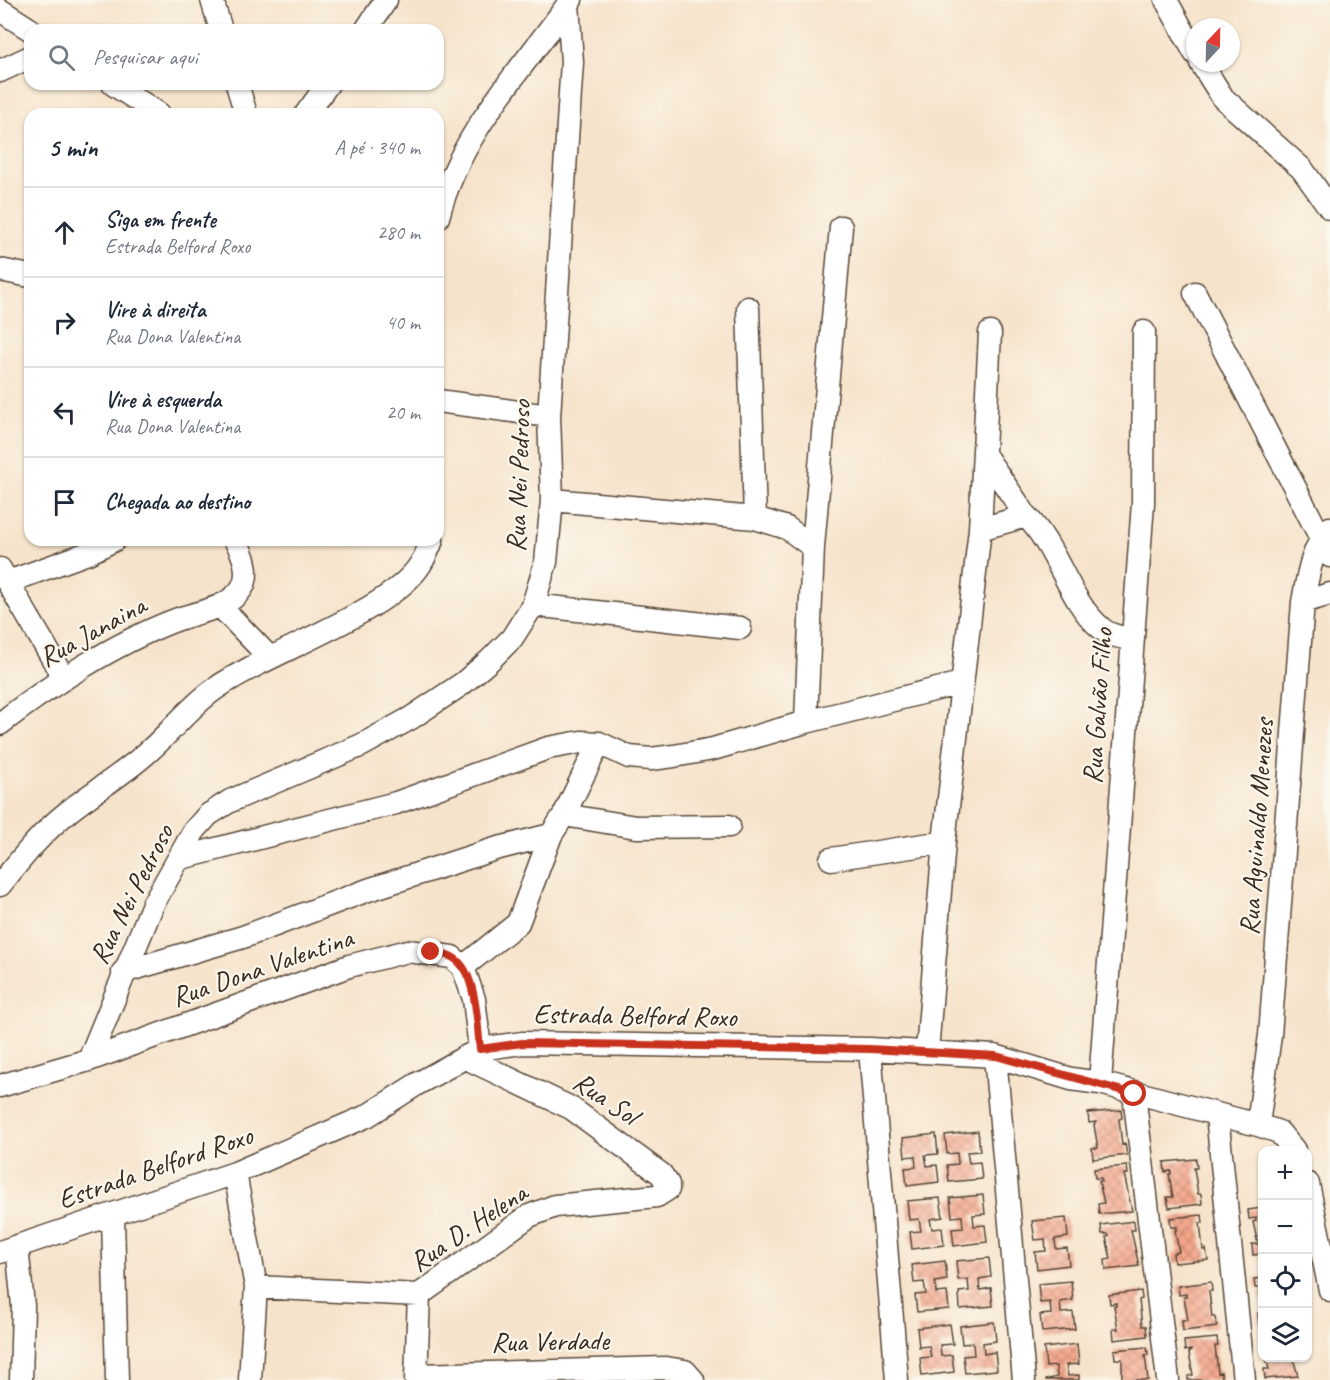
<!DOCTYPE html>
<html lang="pt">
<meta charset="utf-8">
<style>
body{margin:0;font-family:Caveat,sans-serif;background:#f2f2f3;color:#1f2937}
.controls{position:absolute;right:18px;bottom:18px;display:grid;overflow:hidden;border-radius:12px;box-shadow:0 2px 4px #0004}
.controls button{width:54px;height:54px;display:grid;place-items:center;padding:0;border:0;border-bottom:2px solid #e0e1e3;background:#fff;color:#1f2937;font:30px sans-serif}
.compass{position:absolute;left:1186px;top:18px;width:54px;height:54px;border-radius:50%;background:#fff;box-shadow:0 2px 4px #0004;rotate:22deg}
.stop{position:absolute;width:18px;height:18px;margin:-14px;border:4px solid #c8321e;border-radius:50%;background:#fff}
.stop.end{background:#c8321e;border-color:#fff;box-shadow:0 2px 6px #0008}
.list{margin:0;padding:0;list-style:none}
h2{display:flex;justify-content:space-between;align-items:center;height:78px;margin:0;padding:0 24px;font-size:26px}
h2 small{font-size:20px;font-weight:400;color:#747a83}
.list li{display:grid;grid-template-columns:39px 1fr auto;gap:18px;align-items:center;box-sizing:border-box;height:90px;padding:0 24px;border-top:2px solid #e0e1e3}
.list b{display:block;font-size:22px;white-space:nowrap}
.list p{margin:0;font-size:20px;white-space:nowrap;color:#747a83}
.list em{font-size:20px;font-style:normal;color:#747a83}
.icon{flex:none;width:33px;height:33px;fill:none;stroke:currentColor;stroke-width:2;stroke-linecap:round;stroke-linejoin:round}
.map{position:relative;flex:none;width:1330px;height:1380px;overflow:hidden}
.search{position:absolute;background:#fff;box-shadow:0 2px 4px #0004;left:24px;top:24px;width:420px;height:66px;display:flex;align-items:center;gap:15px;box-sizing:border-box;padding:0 21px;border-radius:18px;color:#747a83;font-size:22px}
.panel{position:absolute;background:#fff;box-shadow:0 2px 4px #0004;left:24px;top:108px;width:420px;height:438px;border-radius:18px}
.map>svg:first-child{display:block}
</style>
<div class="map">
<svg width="1330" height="1380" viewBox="0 0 1330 1380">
<defs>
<pattern id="building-cross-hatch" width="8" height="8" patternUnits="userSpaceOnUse" patternTransform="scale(1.5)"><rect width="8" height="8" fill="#f6a78c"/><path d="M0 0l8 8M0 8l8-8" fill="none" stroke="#c88872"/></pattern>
</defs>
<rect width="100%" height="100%" fill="#fbf7ec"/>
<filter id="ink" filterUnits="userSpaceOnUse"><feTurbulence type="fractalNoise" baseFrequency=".0167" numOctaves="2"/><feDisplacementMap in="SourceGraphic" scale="12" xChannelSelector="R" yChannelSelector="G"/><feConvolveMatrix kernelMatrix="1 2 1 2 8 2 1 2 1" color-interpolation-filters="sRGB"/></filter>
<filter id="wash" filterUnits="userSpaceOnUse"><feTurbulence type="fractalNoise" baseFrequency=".008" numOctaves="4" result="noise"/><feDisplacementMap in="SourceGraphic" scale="24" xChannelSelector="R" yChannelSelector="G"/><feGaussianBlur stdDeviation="1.35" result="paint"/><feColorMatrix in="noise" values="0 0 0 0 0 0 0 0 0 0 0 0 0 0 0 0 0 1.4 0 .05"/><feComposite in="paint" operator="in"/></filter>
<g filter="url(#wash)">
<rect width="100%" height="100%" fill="#f6e3cb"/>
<g id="blocks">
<!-- building -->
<path fill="url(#building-cross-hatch)" d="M 1121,1110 L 1122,1118 L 1119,1119 L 1122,1145 L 1125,1144 L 1127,1155 L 1093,1159 L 1092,1148 L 1098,1148 L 1094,1125 L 1096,1122 L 1089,1123 L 1088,1113 Z
M 978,1131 L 980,1151 L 967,1152 L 969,1163 L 980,1162 L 982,1179 L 949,1182 L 947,1165 L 958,1164 L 957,1153 L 947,1154 L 945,1135 Z
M 936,1134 L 938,1154 L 925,1155 L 927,1166 L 937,1165 L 939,1182 L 907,1186 L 905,1168 L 916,1167 L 915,1156 L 905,1157 L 903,1138 Z
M 1196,1159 L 1197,1168 L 1194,1168 L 1198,1194 L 1201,1194 L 1202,1204 L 1169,1208 L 1167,1197 L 1173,1197 L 1169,1174 L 1171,1174 L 1171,1171 L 1165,1172 L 1164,1162 Z
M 1127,1166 L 1128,1174 L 1124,1174 L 1132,1211 L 1099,1214 L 1098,1204 L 1104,1203 L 1099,1181 L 1102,1181 L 1101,1178 L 1095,1178 L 1094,1169 Z
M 983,1195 L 985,1214 L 973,1215 L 974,1226 L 985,1225 L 987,1242 L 954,1246 L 952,1229 L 963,1228 L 962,1216 L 952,1217 L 950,1198 Z
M 940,1198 L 943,1217 L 930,1219 L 932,1229 L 942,1228 L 944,1245 L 912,1249 L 910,1232 L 921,1231 L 919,1219 L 909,1220 L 907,1201 Z
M 1262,1208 L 1262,1254 L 1253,1255 L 1252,1244 L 1258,1244 L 1253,1222 L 1256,1221 L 1256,1218 L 1249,1219 L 1248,1210 Z
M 1202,1215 L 1203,1223 L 1200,1223 L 1203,1250 L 1206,1249 L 1208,1260 L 1174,1263 L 1173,1253 L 1179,1252 L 1175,1230 L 1177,1230 L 1177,1227 L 1171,1227 L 1170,1218 Z
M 1066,1218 L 1068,1237 L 1055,1239 L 1056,1249 L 1067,1248 L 1069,1265 L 1037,1269 L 1035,1252 L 1046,1251 L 1045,1239 L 1035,1240 L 1032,1221 Z
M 1134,1221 L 1135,1230 L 1131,1230 L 1139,1266 L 1106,1270 L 1105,1260 L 1111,1259 L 1106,1237 L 1109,1236 L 1108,1234 L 1102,1234 L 1101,1225 Z
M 989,1258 L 991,1277 L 979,1279 L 980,1290 L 991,1288 L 993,1306 L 960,1309 L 959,1292 L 969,1291 L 968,1279 L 958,1280 L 956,1261 Z
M 945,1261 L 947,1280 L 935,1282 L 936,1293 L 947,1292 L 949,1309 L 917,1312 L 915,1295 L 926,1294 L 924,1282 L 914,1283 L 912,1265 Z
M 1262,1278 L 1262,1287 L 1255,1288 L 1254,1279 Z
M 1071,1281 L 1073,1300 L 1060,1302 L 1061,1313 L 1073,1312 L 1075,1329 L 1042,1332 L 1040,1315 L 1051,1314 L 1050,1302 L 1040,1303 L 1038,1284 Z
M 1211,1282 L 1212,1291 L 1209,1291 L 1212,1317 L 1215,1317 L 1217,1327 L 1183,1331 L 1182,1320 L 1188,1320 L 1184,1297 L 1186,1297 L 1186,1294 L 1179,1295 L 1178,1286 Z
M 1262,1290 L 1262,1305 L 1261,1305 L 1259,1291 Z
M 1141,1291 L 1142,1299 L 1139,1300 L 1142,1326 L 1146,1326 L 1147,1336 L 1114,1340 L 1113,1329 L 1118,1329 L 1114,1306 L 1116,1306 L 1116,1303 L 1110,1304 L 1109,1295 Z
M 1258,1313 L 1262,1313 L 1262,1323 L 1259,1324 Z
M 994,1322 L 996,1341 L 983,1343 L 984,1354 L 995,1352 L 997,1370 L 965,1373 L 963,1356 L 974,1355 L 973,1343 L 962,1344 L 960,1326 Z
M 950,1324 L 953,1344 L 940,1345 L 941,1356 L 952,1355 L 954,1372 L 922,1376 L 920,1358 L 931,1357 L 929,1346 L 919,1347 L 917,1328 Z
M 1217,1338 L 1218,1346 L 1215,1346 L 1218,1373 L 1221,1372 L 1222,1380 L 1188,1380 L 1188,1376 L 1193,1375 L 1189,1353 L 1191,1350 L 1185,1351 L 1184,1341 Z
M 1077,1344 L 1079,1364 L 1066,1365 L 1068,1376 L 1079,1375 L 1079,1380 L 1045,1380 L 1057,1377 L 1056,1366 L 1046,1367 L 1044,1348 Z
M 1147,1347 L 1148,1355 L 1145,1355 L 1148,1380 L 1122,1380 L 1122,1359 L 1115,1359 L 1114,1350 Z
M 1266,1358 L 1293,1358 L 1298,1376 L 1265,1379 L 1264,1369 L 1269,1369 Z"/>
</g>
</g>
<g filter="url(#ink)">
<use href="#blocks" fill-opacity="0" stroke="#574638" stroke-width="1.5"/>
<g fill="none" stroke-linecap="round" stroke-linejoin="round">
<!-- minor casing -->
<g stroke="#574638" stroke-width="25">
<path id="minor" d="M 212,0 L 221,30
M 1166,0 L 1195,53
M 0,10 L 31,30
M 366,30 L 386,0
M 1201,63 L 1223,98 L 1302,169 L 1330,208
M 0,71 L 30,57
M 113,84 L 159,114
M 237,84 L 246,114
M 306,114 L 328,84
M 438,217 C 460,132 522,70 571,0
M 0,270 L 30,276
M 1195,293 L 1330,556
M 748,308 L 755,518
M 438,401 L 549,416
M 984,454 L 1026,516
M 552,500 L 755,518 L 787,528 L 813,547 L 806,722
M 980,529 L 1026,516 C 1058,548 1069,602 1101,628 C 1109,636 1121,637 1131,639
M 813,547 L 841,227
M 0,569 L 64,678
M 8,582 L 88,553 L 114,540
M 1303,602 L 1330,594
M 533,605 L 740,628
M 220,606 L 269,657
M 0,724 C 48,686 116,643 173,621 C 195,612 228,610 242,588 C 251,573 243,553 235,540
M 564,815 L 599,743
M 181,858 L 396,803 L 548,748 L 581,742 L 599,743 L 629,757 L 651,759 L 674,756 L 713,749 L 806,722 L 961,683
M 831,859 L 944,842
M 0,885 C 21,859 42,832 68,812 C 94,791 124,774 149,751 C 172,731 189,707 215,689 C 267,652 389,613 420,565 C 425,557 429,548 432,540
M 463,967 L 518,923 L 551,835
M 123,972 L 243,937 L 368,890 L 495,849 L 551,835 L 564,815 L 636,827 L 729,826
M 870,1049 L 897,1380
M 927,1052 L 944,842 L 980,529 L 990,333
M 995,1056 L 1024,1380
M 89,1060 L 153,904 L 194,831 L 208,815 L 230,801 L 362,745 L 411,718 L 462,684 L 489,661 L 512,638 L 533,605 L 546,562 L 552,500 L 549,416 L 572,62 L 568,4
M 1100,1083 L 1143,503 L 1144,332
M 0,1086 L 89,1060 L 349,966 L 408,951 L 452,957 L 463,967 L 474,999 L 480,1049
M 1134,1094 L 1168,1380
M 1217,1115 L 1244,1380
M 1258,1125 L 1270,1035 L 1303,602 C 1308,575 1311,549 1330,528
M 235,1173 L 256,1287 L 250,1380
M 1308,1184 L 1330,1290
M 113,1216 L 117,1380
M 17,1246 L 23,1306 L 21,1380
M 0,1252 L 235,1173 L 367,1116 L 417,1084 L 480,1049 L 522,1043 L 870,1049 L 995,1056 L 1071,1079 L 1100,1083 L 1258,1125 L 1279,1132 L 1294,1150
M 256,1287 L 419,1295
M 416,1375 L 666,1368 L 685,1371 L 693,1380
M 416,1380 L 419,1295 L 529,1216 L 555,1206 L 657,1196 L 668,1189 L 668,1184 L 661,1174 L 571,1108 L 464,1057"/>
</g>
<!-- minor -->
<use href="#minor" stroke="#fff" stroke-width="22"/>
</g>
</g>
<g fill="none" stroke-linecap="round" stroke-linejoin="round" filter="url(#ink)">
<!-- route -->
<path stroke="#c8321e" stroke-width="8" d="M 431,952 C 437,953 445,954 450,956 C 477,967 477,1024 480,1049 L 522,1043 L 870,1049 L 996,1056 L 1134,1094"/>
</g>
<g text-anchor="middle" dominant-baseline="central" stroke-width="4.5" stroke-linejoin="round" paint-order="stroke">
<!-- street labels -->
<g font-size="28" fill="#3b2a1e" stroke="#fbf7ec">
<text transform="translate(518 476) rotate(-88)">Rua Nei Pedroso</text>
<text transform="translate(92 631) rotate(-29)">Rua Janaina</text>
<text transform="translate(1097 706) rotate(-86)">Rua Galvão Filho</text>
<text transform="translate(1256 827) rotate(-86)">Rua Aguinaldo Menezes</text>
<text transform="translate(131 894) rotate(-63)">Rua Nei Pedroso</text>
<text transform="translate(262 967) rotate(-19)">Rua Dona Valentina</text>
<text transform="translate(635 1015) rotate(1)">Estrada Belford Roxo</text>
<text transform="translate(606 1098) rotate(34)">Rua Sol</text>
<text transform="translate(155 1167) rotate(-19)">Estrada Belford Roxo</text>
<text transform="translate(468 1227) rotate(-34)">Rua D. Helena</text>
<text transform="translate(550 1341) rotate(-1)">Rua Verdade</text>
</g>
</g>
</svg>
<div class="controls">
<button>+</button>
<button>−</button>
<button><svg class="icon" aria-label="locate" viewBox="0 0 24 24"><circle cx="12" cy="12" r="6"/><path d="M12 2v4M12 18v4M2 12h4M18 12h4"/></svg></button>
<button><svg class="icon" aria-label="layers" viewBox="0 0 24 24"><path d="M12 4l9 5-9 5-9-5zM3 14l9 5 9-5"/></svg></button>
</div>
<svg class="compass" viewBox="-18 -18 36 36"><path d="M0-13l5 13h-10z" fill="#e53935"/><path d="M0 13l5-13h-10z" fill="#747a83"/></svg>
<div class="stop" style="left:1134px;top:1094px"></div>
<div class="stop end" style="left:431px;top:952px"></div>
<div class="search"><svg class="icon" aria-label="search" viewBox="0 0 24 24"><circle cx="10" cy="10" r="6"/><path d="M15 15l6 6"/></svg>Pesquisar aqui</div>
<section class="panel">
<h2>5 min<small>A pé · 340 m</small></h2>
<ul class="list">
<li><svg class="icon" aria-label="ahead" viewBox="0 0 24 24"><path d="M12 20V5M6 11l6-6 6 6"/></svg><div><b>Siga em frente</b><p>Estrada Belford Roxo</p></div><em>280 m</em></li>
<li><svg class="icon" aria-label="right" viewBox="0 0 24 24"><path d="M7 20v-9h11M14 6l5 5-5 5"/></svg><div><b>Vire à direita</b><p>Rua Dona Valentina</p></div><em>40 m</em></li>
<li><svg class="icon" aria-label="left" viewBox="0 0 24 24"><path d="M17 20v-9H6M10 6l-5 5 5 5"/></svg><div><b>Vire à esquerda</b><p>Rua Dona Valentina</p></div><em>20 m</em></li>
<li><svg class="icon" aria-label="arrive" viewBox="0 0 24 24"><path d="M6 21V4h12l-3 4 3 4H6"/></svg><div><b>Chegada ao destino</b></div></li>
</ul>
</section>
</div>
